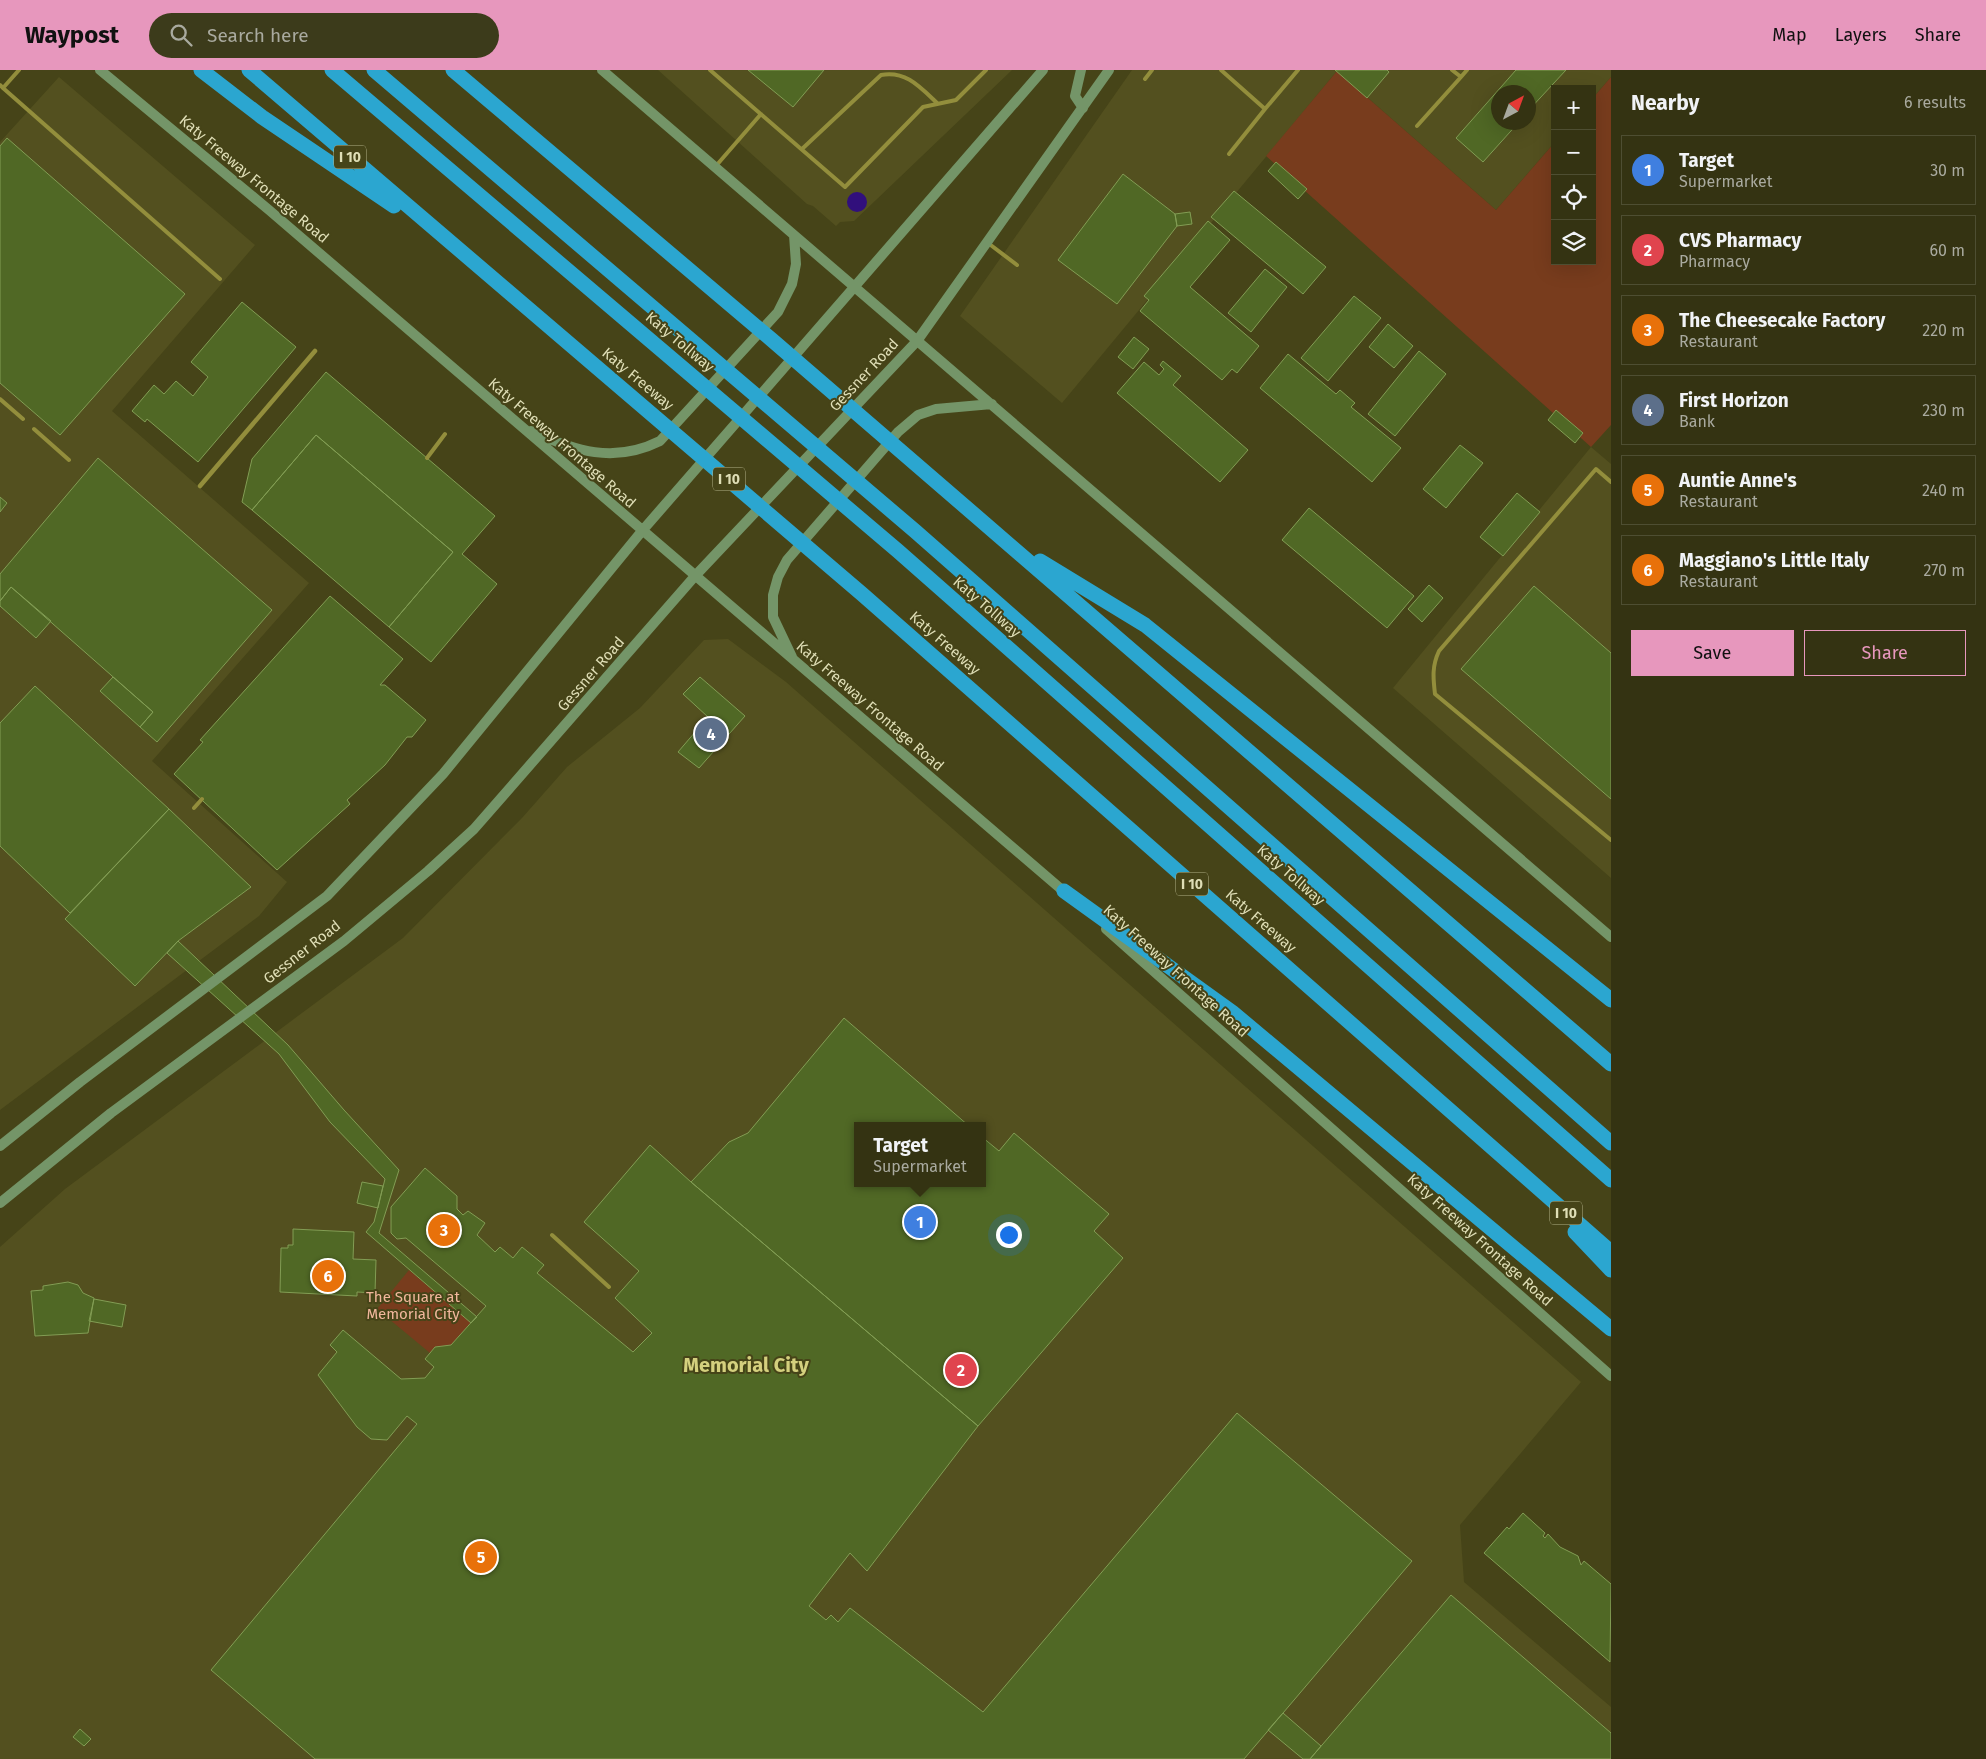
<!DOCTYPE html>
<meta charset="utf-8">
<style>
body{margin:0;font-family:"Fira Sans",sans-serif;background:#3c3b1b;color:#f1f3f6}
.controls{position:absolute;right:15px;top:15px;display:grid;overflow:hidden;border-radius:0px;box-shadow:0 5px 20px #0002}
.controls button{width:45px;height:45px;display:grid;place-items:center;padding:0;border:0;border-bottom:1px solid #4e4e32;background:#343312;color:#f1f3f6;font:25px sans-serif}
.compass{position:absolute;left:1491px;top:15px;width:45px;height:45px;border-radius:50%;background:#343312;box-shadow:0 5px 20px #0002;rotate:41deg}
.you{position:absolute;left:1008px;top:1164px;width:18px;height:18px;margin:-12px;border:4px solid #fff;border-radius:50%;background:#1a73e8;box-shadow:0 0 0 8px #1a73e833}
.badge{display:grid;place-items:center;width:32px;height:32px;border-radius:50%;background:#e797bd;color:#fff;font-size:16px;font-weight:700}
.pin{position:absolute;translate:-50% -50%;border:2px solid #fff;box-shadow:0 1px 5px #0006}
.popup{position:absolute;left:854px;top:1052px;width:132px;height:65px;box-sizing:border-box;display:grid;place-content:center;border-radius:0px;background:#343312;filter:drop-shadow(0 1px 4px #0005);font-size:16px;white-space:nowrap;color:#a9aa9f}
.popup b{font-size:19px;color:#f1f3f6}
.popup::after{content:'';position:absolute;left:50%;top:100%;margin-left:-10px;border:10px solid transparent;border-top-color:#343312}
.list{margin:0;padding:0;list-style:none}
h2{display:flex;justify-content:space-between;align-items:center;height:65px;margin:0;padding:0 20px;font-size:21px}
h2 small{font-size:16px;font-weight:400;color:#a9aa9f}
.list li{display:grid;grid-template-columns:32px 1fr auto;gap:15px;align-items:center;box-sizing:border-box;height:70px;margin:0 10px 10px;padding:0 10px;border:1px solid #4e4e32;border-radius:0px}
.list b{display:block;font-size:19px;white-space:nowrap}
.list p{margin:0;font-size:16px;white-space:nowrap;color:#a9aa9f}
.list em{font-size:16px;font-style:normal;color:#a9aa9f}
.actions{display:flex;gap:10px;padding:15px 20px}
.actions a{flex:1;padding:11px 0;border:1px solid #e797bd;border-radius:0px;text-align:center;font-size:18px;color:#e797bd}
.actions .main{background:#e797bd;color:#111}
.icon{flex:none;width:28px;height:28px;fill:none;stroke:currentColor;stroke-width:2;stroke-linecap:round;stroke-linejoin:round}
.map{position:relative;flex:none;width:1611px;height:1689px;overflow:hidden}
header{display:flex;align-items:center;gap:30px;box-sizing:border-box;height:70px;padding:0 25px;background:#e797bd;color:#111}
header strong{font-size:24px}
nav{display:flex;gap:28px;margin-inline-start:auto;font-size:18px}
.search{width:350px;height:45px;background:#3c3b1b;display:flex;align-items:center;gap:12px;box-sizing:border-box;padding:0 18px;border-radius:28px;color:#a9aa9f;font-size:19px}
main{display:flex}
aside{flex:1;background:#343312}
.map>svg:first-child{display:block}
</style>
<header>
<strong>Waypost</strong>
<div class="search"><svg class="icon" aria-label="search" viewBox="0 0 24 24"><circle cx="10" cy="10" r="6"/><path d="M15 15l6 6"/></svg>Search here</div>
<nav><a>Map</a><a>Layers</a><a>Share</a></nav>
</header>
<main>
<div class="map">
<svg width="1611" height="1689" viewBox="0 0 1611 1689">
<rect width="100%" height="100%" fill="#464418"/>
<!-- built -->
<path fill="#53501f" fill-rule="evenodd" d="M 658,0 L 1012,0 L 854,151 L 840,152 L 836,156 L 813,136 L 807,134 Z
M 1132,0 L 1611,0 L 1611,7 L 1592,29 L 1592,19 L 1555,19 L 1555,72 L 1496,140 L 1337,1 L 1062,333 L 960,246 ZM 1498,22 L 1528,22 L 1528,52 L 1498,52 Z
M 59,7 L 255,175 L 112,341 L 309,513 L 152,691 L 287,812 L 259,846 L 0,1040 L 0,72 Z
M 1591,377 L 1611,394 L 1611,808 L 1393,618 Z
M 728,569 L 786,612 L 1581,1312 L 1460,1455 L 1464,1512 L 1611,1637 L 1611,1689 L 0,1689 L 0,1177 L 65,1119 L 403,868 L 522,748 L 567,697 L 640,638 L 704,570 ZM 858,1056 L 982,1056 L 982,1113 L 858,1113 Z"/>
<!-- green -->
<path fill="#783c1d" d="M 1337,1 L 1496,140 L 1555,72 L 1555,191 L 1592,191 L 1592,29 L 1611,7 L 1611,355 L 1591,377 L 1266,86 Z
M 409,1200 L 471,1253 L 451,1275 L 435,1277 L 430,1283 L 377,1239 Z"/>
<!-- water -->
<path fill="#310f7c" d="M847 132a10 10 0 1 1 20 0a10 10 0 1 1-20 0Z"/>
<!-- building -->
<path fill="#506825" stroke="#829d54" d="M 748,0 L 824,0 L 793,37 Z
M 1335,0 L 1387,0 L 1389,2 L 1367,28 Z
M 1516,0 L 1566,0 L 1528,41 L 1528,22 L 1498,22 L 1498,52 L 1519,52 L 1483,92 L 1456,68 Z
M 7,68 L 185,224 L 60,365 L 0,313 L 0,76 Z
M 1276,92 L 1307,119 L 1298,129 L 1268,101 Z
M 1123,104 L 1175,144 L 1177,156 L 1117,234 L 1058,190 Z
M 1234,121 L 1326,197 L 1303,224 L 1211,147 Z
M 1190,142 L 1192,154 L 1177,156 L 1175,144 Z
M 1208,151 L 1230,170 L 1190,217 L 1259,276 L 1237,303 L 1232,299 L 1222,310 L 1140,241 L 1149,230 L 1144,226 Z
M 1265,199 L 1287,217 L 1251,262 L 1228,243 Z
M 1354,226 L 1381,248 L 1328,311 L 1301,288 Z
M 242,232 L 296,277 L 198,392 L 147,349 L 145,352 L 132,341 L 154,315 L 164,324 L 176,311 L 193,326 L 208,307 L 191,292 Z
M 1388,254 L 1413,276 L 1394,298 L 1369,277 Z
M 1134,267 L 1149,279 L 1133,299 L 1118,287 Z
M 1419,281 L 1446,304 L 1395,366 L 1368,344 Z
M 1288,284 L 1336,324 L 1340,320 L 1355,333 L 1351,337 L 1401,378 L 1372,412 L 1260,318 Z
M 1163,291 L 1181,306 L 1173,315 L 1248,380 L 1220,412 L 1117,323 L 1144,292 L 1159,305 L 1164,299 L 1160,295 Z
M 326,302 L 495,446 L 462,484 L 497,514 L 431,592 L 389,557 L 453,482 L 316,365 L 252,440 L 242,432 L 252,389 Z
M 1556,340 L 1583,363 L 1575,373 L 1548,350 Z
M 316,365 L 453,482 L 389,557 L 252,440 Z
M 1460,375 L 1483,393 L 1446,438 L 1423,419 Z
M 98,388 L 272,540 L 157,672 L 140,657 L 153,642 L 11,517 L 0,531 L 0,504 Z
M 1517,423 L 1540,442 L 1503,486 L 1480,467 Z
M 0,427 L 7,433 L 0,442 Z
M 1309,438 L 1414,526 L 1387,558 L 1282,470 Z
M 1429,515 L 1443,528 L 1422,552 L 1408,539 Z
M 1534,516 L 1611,583 L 1611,729 L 1461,599 Z
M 11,517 L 51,551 L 36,568 L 0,536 L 0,531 Z
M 330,526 L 403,589 L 380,615 L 385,615 L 426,650 L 412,667 L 407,667 L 385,695 L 347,730 L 350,734 L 277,800 L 174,704 L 203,672 L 200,670 Z
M 113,607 L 153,642 L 140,657 L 100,621 Z
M 700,607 L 745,646 L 699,698 L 678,682 L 708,647 L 683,624 Z
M 35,616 L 169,739 L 70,843 L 0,776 L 0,653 Z
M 169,739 L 251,817 L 178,871 L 135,916 L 65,849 Z
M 178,871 L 288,975 L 344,1040 L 399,1100 L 379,1163 L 477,1247 L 471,1253 L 366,1162 L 374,1152 L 385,1109 L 330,1052 L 279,984 L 167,883 Z
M 844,948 L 969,1056 L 858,1056 L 858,1113 L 982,1113 L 982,1067 L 999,1081 L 1014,1063 L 1109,1144 L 1094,1161 L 1123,1188 L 978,1356 L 691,1112 L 729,1072 L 748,1063 Z
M 650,1075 L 691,1112 L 978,1356 L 867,1501 L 850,1483 L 809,1536 L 826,1550 L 831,1545 L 838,1552 L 850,1538 L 983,1642 L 1237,1343 L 1412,1491 L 1244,1689 L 315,1689 L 211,1600 L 417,1354 L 407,1346 L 387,1370 L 371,1369 L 357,1357 L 318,1305 L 337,1282 L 330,1275 L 343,1260 L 401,1309 L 425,1308 L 434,1297 L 425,1289 L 435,1277 L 451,1275 L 486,1236 L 406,1168 L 397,1169 L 391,1163 L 391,1137 L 425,1098 L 457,1126 L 457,1139 L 463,1145 L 468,1141 L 485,1153 L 477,1165 L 495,1182 L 500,1177 L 513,1188 L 522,1177 L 544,1195 L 537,1203 L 633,1282 L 652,1263 L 615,1228 L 639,1201 L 584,1152 Z
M 362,1112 L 383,1116 L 378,1138 L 357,1133 Z
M 293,1159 L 354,1162 L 353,1189 L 376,1190 L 375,1223 L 357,1222 L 357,1226 L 280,1222 L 281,1178 L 288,1178 L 288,1175 L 293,1175 Z
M 68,1212 L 78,1215 L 83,1223 L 94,1228 L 88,1263 L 35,1266 L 31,1221 L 43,1220 L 43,1216 Z
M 94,1229 L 126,1235 L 122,1257 L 89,1251 Z
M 1523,1443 L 1545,1463 L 1543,1466 L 1545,1468 L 1548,1464 L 1560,1477 L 1578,1486 L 1581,1495 L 1584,1491 L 1611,1514 L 1610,1592 L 1484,1483 L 1507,1457 L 1509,1459 Z
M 1451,1525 L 1611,1663 L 1611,1689 L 1310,1689 Z
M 1283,1643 L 1321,1676 L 1310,1689 L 1303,1689 L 1268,1660 Z
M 80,1659 L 91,1669 L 84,1676 L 73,1667 Z"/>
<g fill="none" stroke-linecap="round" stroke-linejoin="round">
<!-- service -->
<path stroke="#938e3c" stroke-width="4" d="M 710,0 L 845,117 L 923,37 L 956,30 L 986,0
M 1221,0 L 1265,39 L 1298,0
M 1452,0 L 1461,7 L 1467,0
M 1145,9 L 1152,0
M 0,15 L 3,18 L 19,0
M 3,18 L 220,209
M 1417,56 L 1461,7
M 802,79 L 881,5 C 906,0 921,18 938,34
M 1229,84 L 1265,39
M 715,97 L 761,44
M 988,173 L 1017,195
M 0,329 L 23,349
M 34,359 L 69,390
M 427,388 L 445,364
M 1611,412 L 1596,399 L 1439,581 C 1432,596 1433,607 1435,624 L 1611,770
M 194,738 L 202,729
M 552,1165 L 609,1217"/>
<!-- pedestrian -->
<path stroke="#938e3c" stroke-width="4.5" d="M 200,416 L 315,281"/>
<!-- secondary -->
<path stroke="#749568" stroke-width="10" d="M 100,0 L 269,140 L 1068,825
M 602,0 L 1611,867
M 1081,0 L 1075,26 L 1083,38
M 531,361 C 575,381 614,394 660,371 L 778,242 L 792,214 L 796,194 L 794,165
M 792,587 L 773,547 L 773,525 L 778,507 L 787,490 L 898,362 L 918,345 L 936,339 L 992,334
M 1106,859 L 1611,1306
M 0,1076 L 80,1012 L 327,826 L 443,704 L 642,461 L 1043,0
M 0,1133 L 111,1043 L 344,871 L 428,801 L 474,759 L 695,506 L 917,271 L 1109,0"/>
<!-- motorway -->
<path stroke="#2ba6d0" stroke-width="15" d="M 201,0 L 262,47 L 394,136
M 249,0 L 862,524 L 1611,1182
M 332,0 L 898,481 L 1611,1110
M 374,0 L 915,461 L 1611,1073
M 453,0 L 772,270 L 1611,994
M 1040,491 L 1145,555 L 1611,930
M 1064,821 L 1232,942 L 1611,1259
M 1575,1162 L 1611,1200"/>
</g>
<g text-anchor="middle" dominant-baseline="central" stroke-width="4" stroke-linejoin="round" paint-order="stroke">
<!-- shield labels -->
<g fill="#464418" stroke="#b1b087" stroke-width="1">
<rect x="334" y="75.5" width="32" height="23" rx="4"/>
<rect x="713" y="397.5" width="32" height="23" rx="4"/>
<rect x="1176" y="802.5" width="32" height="23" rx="4"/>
<rect x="1550" y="1131.5" width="32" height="23" rx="4"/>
</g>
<g font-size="14" font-weight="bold" fill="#dfdeb6">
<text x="350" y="87">I 10</text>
<text x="729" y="409">I 10</text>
<text x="1192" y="814">I 10</text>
<text x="1566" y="1143">I 10</text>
</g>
<!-- street labels -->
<g font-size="15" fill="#dfdeb6" stroke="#464418">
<text transform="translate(254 109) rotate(40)">Katy Freeway Frontage Road</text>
<text transform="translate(680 272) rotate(40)">Katy Tollway</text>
<text transform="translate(864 305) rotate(-47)">Gessner Road</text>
<text transform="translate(638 309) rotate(40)">Katy Freeway</text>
<text transform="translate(562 373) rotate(41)">Katy Freeway Frontage Road</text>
<text transform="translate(987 537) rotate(41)">Katy Tollway</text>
<text transform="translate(945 573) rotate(41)">Katy Freeway</text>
<text transform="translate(591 604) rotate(-49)">Gessner Road</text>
<text transform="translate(870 636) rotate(41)">Katy Freeway Frontage Road</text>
<text transform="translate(1291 805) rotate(41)">Katy Tollway</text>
<text transform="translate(1261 851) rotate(41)">Katy Freeway</text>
<text transform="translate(302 882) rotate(-38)">Gessner Road</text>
<text transform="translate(1176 901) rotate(42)">Katy Freeway Frontage Road</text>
<text transform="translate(1480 1170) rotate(42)">Katy Freeway Frontage Road</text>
</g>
<!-- park labels -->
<g font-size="15" fill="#f1b79c" stroke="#464418">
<text x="413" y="1227">The Square at<tspan x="413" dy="17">Memorial City</tspan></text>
</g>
<!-- district labels -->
<g font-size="20" font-weight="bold" fill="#d4d07e" stroke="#464418">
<text x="746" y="1295">Memorial City</text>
</g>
</g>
</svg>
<div class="controls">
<button>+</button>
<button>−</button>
<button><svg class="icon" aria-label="locate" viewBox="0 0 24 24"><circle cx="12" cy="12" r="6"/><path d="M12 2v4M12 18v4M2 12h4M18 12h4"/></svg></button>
<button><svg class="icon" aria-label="layers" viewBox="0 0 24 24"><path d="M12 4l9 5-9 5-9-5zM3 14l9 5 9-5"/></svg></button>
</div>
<svg class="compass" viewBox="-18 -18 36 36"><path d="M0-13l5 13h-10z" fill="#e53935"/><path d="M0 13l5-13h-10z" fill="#a9aa9f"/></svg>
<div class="you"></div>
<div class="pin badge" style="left:920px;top:1152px;background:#3f7fe0">1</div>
<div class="popup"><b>Target</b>Supermarket</div>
<div class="pin badge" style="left:961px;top:1300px;background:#e0444e">2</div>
<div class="pin badge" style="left:444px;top:1160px;background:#e8710a">3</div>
<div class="pin badge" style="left:711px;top:664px;background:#5c6f8a">4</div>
<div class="pin badge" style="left:481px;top:1487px;background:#e8710a">5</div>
<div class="pin badge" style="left:328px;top:1206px;background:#e8710a">6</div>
</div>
<aside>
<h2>Nearby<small>6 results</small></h2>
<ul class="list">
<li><span class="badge" style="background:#3f7fe0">1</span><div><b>Target</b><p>Supermarket</p></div><em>30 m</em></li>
<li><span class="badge" style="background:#e0444e">2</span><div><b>CVS Pharmacy</b><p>Pharmacy</p></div><em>60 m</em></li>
<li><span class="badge" style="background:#e8710a">3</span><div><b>The Cheesecake Factory</b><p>Restaurant</p></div><em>220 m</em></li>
<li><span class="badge" style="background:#5c6f8a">4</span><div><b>First Horizon</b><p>Bank</p></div><em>230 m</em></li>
<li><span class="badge" style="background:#e8710a">5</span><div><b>Auntie Anne's</b><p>Restaurant</p></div><em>240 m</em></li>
<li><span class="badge" style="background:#e8710a">6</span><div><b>Maggiano's Little Italy</b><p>Restaurant</p></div><em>270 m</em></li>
</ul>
<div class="actions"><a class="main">Save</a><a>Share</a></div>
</aside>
</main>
